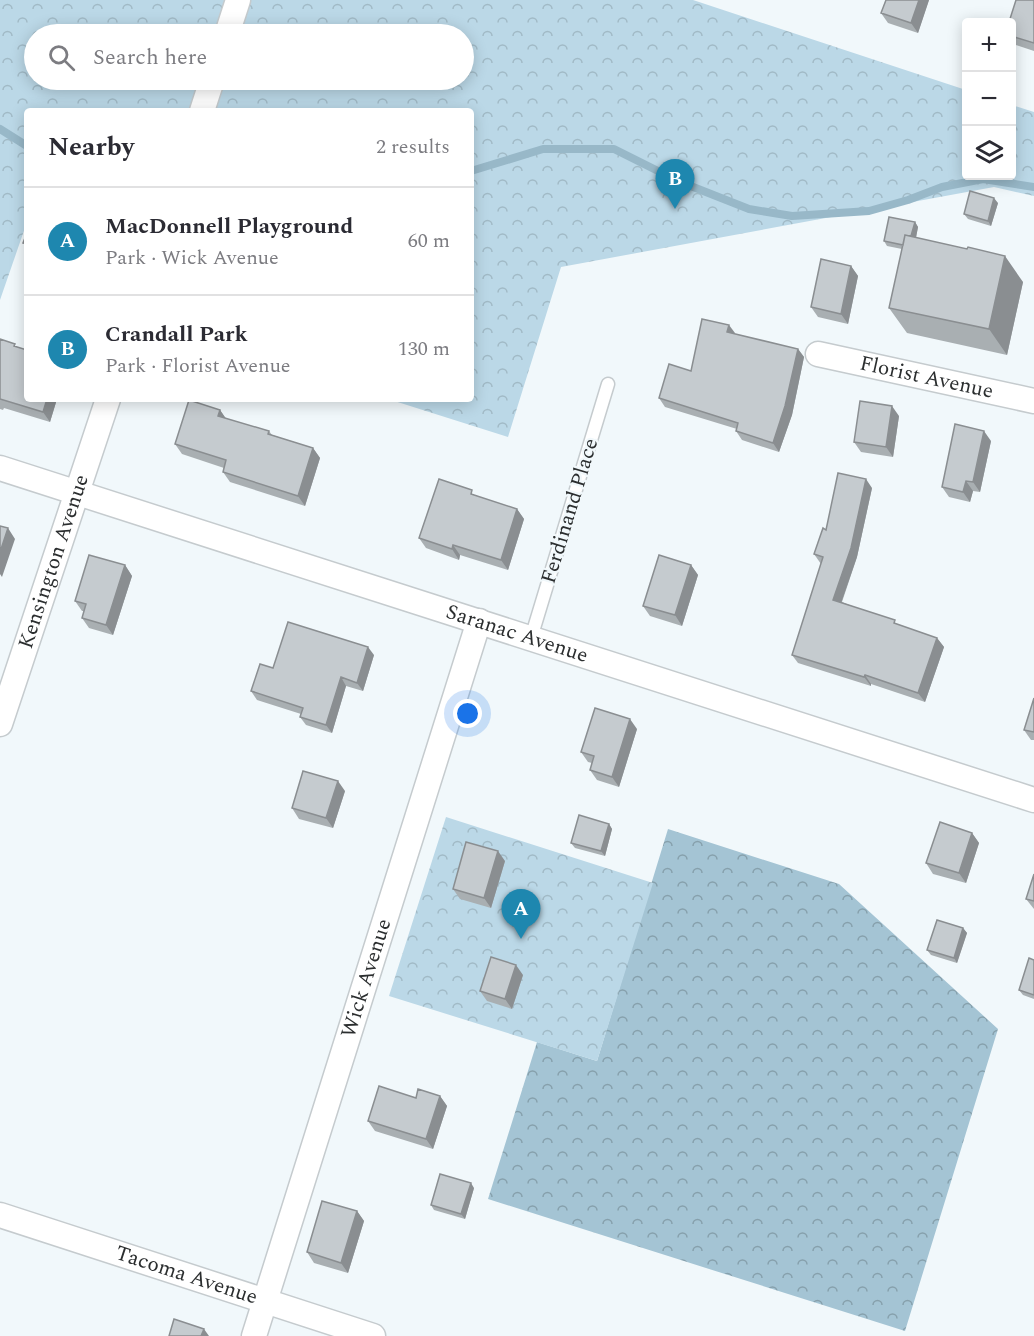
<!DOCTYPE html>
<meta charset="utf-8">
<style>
body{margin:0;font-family:Spectral,serif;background:#f7f7f7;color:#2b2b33}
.controls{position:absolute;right:18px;top:18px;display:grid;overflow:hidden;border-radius:6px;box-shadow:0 3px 15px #0003}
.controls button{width:54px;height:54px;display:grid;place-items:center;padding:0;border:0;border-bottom:2px solid #e1e1e2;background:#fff;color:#2b2b33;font:30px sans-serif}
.you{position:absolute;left:468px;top:714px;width:21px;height:21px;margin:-15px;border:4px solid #fff;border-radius:50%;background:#1a73e8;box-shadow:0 0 0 9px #1a73e833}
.badge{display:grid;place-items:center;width:39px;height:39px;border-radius:50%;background:#1e87af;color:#fff;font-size:20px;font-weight:700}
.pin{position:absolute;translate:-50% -50px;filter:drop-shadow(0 2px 3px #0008)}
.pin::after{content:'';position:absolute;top:32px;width:21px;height:18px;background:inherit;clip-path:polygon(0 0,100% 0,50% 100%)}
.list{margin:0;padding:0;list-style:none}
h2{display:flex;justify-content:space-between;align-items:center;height:78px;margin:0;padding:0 24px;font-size:26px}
h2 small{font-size:20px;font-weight:400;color:#7c7c81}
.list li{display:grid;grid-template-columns:39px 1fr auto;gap:18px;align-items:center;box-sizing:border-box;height:108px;padding:0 24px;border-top:2px solid #e1e1e2}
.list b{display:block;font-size:22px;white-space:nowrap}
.list p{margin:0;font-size:20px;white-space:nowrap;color:#7c7c81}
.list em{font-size:20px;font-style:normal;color:#7c7c81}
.icon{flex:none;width:33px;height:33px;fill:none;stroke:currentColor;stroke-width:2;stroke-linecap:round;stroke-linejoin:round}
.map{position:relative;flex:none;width:1034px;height:1336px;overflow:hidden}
.search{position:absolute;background:#fff;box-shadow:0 3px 15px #0003;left:24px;top:24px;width:450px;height:66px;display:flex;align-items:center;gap:15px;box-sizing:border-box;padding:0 21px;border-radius:33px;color:#7c7c81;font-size:22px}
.panel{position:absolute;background:#fff;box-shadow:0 3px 15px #0003;left:24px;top:108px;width:450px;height:294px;border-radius:6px}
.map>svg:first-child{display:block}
</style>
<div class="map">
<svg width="1034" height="1336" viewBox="0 0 1034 1336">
<defs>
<pattern id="forest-crowns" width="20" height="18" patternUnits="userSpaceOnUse" patternTransform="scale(1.5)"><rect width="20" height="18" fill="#a4c4d4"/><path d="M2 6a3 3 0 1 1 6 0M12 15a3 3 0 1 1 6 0" fill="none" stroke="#86a0ac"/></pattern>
<pattern id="park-crowns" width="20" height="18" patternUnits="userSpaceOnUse" patternTransform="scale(1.5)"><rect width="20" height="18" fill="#bbd8e7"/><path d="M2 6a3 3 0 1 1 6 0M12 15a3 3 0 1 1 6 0" fill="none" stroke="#a1bac6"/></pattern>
</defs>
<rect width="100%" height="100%" fill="#f1f8fb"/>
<!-- forest -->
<path fill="url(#forest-crowns)" d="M 668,829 L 839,884 L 998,1029 L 905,1331 L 488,1199 L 537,1042 L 597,1061 Z"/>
<!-- park -->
<path fill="url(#park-crowns)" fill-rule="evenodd" d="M 0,0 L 693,0 L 966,90 L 966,176 L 1012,176 L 1012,105 L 1034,112 L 1034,196 L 994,187 L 561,267 L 508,437 L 388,399 L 471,399 L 471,111 L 27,111 L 27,222 L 0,300 ZM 34,34 L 464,34 L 464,80 L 34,80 Z
M 446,817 L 653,883 L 597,1061 L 389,996 Z"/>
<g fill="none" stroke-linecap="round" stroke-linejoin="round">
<!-- stream -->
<path stroke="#98b8c8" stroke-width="8" d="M 0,129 L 27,146
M 471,171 L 543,149 L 614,149 L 678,181 L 749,209 L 792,216 L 869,211 L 908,200 L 942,187 L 983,179 L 1034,187"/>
<!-- lane casing -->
<g stroke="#c5cbce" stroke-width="15">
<path id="lane" d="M 531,638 L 608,384"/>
</g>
<!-- street casing -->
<g stroke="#c5cbce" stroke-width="27">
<g id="street">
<path d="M 227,34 L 238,0"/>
<path d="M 202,111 L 212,80"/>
<path id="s1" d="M 818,354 L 1034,401"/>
<path id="s2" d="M 0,468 L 1034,800"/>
<path id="s3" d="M 0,724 L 108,399"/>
<path id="s4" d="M 0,1215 L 373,1336"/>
<path id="s5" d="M 254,1336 L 479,621"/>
</g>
</g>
<!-- lane -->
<use href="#lane" stroke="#fff" stroke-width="12"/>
<!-- street -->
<use href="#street" stroke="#fff" stroke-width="24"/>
</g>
<!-- wall -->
<path fill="#a9afb2" d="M 886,0 L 929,0 L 918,33 L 888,23 L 881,13 Z
M 1034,0 L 1034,51 L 1013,44 L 1011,43 L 1011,22 Z
M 998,203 L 991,226 L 968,219 L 964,214 Z
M 915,222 L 918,227 L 916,238 L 1023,282 L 1007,355 L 907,333 L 889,308 L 902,249 L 887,246 L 884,241 Z
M 851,266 L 858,276 L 848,324 L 818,317 L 811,307 Z
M 735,333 L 734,334 L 798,349 L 804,357 L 792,415 L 779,452 L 742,440 L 736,431 L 737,429 L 665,407 L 659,398 Z
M 0,339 L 17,347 L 57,399 L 50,422 L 4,408 L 3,410 L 0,409 Z
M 220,410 L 226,419 L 269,431 L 272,435 L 313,448 L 320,458 L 305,506 L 230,482 L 223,472 L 224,468 L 182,454 L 175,444 Z
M 899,416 L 893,457 L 861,452 L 854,442 Z
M 991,441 L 980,492 L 973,491 L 970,502 L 949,497 L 942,487 Z
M 872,488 L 857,557 L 842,602 L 899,625 L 937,638 L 944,647 L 925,702 L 871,684 L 871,686 L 798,663 L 792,655 L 821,564 L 814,554 L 826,530 Z
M 476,496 L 517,509 L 524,519 L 508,570 L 460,555 L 459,560 L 426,548 L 419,538 Z
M 125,565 L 132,576 L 113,635 L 89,628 L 82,618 L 84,611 L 82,611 L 75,601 Z
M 691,565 L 698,575 L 682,626 L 650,616 L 643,606 Z
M 374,655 L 363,691 L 346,686 L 332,733 L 306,725 L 300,717 L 301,714 L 257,700 L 251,691 L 273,668 Z
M 1034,698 L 1034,740 L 1031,740 L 1024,730 Z
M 637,729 L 619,787 L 597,780 L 590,770 L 592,763 L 588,762 L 581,752 Z
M 345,791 L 333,828 L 299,819 L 292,808 Z
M 609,824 L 612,829 L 605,856 L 575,848 L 571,843 Z
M 972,833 L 979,843 L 966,883 L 933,874 L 926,863 Z
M 505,861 L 491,908 L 460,899 L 453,889 Z
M 1034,874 L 1034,909 L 1026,899 Z
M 963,928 L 967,933 L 957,963 L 931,955 L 927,950 Z
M 1034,960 L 1034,999 L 1023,995 L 1019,990 Z
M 523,975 L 512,1009 L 487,1001 L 480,991 Z
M 440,1096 L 447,1106 L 433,1149 L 375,1131 L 368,1121 L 416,1098 Z
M 474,1188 L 465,1219 L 434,1210 L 431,1205 Z
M 357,1211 L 364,1221 L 348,1273 L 314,1263 L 307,1252 Z"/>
<!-- shaded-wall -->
<path fill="#8a8e91" d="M 919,0 L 929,0 L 918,33 L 911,23 Z
M 994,198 L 998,203 L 991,226 L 988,221 Z
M 915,222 L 918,227 L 913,252 L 909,246 Z
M 1005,256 L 1023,282 L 1007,355 L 989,329 Z
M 851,266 L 858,276 L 848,324 L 841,314 Z
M 729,325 L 735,333 L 733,341 L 727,332 Z
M 798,349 L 804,357 L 792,415 L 779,452 L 773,443 Z
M 47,399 L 57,399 L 50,422 L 43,412 Z
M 892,406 L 899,416 L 893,457 L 886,447 Z
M 220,410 L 227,420 L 218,416 Z
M 984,431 L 991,441 L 980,492 L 973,482 Z
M 313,448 L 320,458 L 305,506 L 298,496 Z
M 866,479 L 872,488 L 857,557 L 839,609 L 833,600 Z
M 966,481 L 973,491 L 970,502 L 963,492 Z
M 517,509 L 524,519 L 508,570 L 501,560 Z
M 8,528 L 15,539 L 2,577 L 0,574 L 0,552 Z
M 453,545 L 460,555 L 459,560 L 452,549 Z
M 125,565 L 132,576 L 113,635 L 106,625 Z
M 691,565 L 698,575 L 682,626 L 675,615 Z
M 937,638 L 944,647 L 925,702 L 918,693 Z
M 368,647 L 374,655 L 363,691 L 357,683 Z
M 865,675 L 871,684 L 871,686 L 864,677 Z
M 341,677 L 346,686 L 332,733 L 326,725 Z
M 630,719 L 637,729 L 619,787 L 612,777 Z
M 338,781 L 345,791 L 333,828 L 326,818 Z
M 609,824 L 612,829 L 605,856 L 601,851 Z
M 972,833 L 979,843 L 966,883 L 959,873 Z
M 498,851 L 505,861 L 491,908 L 484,898 Z
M 963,928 L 967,933 L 957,963 L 954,958 Z
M 516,965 L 523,975 L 512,1009 L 505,999 Z
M 440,1096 L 447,1106 L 433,1149 L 426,1139 Z
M 471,1183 L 474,1188 L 465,1219 L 461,1214 Z
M 357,1211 L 364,1221 L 348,1273 L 341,1263 Z
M 204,1329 L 209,1336 L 201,1336 Z"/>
<!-- building -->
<path fill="#c5cbcf" stroke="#8a8e91" stroke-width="1.5" d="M 886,0 L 919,0 L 911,23 L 881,13 Z
M 1016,0 L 1034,0 L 1034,43 L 1011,36 L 1011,22 L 1009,22 Z
M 970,191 L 994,198 L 988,221 L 964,214 Z
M 889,217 L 915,222 L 911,236 L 905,235 L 903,245 L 884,241 Z
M 27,233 L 27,244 L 23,243 Z
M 905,235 L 967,249 L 968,247 L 1005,256 L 989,329 L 889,308 Z
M 821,259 L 851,266 L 841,314 L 811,307 Z
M 702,319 L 729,325 L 727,332 L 798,349 L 785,406 L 773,443 L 736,431 L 738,423 L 659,398 L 669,364 L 691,371 Z
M 0,339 L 15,344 L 14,346 L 27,350 L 27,399 L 47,399 L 43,412 L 0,399 Z
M 189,400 L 220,410 L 218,416 L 269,431 L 268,434 L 313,448 L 298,496 L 223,472 L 226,460 L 175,444 Z
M 860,401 L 892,406 L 886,447 L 854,442 Z
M 955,424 L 984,431 L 973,482 L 966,481 L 963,492 L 942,487 Z
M 838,473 L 866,479 L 851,548 L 833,600 L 895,620 L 894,623 L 937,638 L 918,693 L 865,675 L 864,677 L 792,655 L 823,557 L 814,554 L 823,528 L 826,530 Z
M 439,479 L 472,490 L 471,494 L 517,509 L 501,560 L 453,545 L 452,549 L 419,538 Z
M 0,526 L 8,528 L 0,552 Z
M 89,555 L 125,565 L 106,625 L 82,618 L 86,604 L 75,601 Z
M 659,555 L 691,565 L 675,615 L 643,606 Z
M 288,622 L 368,647 L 357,683 L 341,677 L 326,725 L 300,717 L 303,708 L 251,691 L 260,664 L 273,668 Z
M 1034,698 L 1034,732 L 1024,730 Z
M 595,708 L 630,719 L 612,777 L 590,770 L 594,756 L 581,752 Z
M 303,771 L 338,781 L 326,818 L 292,808 Z
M 579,815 L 609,824 L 601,851 L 571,843 Z
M 940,822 L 972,833 L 959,873 L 926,863 Z
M 466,842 L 498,851 L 484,898 L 453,889 Z
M 1034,874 L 1034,901 L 1026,899 Z
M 937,920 L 963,928 L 954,958 L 927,950 Z
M 491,957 L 516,965 L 505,999 L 480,991 Z
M 1029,958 L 1034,960 L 1034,995 L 1019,990 Z
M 379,1086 L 416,1098 L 418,1089 L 440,1096 L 426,1139 L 368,1121 Z
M 440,1174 L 471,1183 L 461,1214 L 431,1205 Z
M 322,1201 L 357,1211 L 341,1263 L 307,1252 Z
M 174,1319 L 204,1329 L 201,1336 L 169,1336 Z"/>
<g text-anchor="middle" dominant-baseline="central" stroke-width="4.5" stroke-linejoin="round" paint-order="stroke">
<!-- street labels -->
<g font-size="21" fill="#2b2e2f" stroke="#f1f8fb">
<text stroke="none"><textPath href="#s1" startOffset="111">Florist Avenue</textPath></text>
<text transform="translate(570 511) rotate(-73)">Ferdinand Place</text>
<text stroke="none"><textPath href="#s3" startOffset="171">Kensington Avenue</textPath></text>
<text stroke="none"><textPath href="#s2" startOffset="543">Saranac Avenue</textPath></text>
<text stroke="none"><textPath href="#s5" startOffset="375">Wick Avenue</textPath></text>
<text stroke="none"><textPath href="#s4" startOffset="196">Tacoma Avenue</textPath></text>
</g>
</g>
</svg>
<div class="controls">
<button>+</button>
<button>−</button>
<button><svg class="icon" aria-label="layers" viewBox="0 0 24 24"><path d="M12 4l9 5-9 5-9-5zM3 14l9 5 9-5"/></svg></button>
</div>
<div class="you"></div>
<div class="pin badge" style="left:521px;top:939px">A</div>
<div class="pin badge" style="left:675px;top:209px">B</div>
<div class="search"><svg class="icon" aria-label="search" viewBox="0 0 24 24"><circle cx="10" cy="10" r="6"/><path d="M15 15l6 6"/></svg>Search here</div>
<section class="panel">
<h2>Nearby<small>2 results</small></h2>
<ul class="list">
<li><span class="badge">A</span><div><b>MacDonnell Playground</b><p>Park · Wick Avenue</p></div><em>60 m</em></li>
<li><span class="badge">B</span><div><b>Crandall Park</b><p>Park · Florist Avenue</p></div><em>130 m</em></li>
</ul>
</section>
</div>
